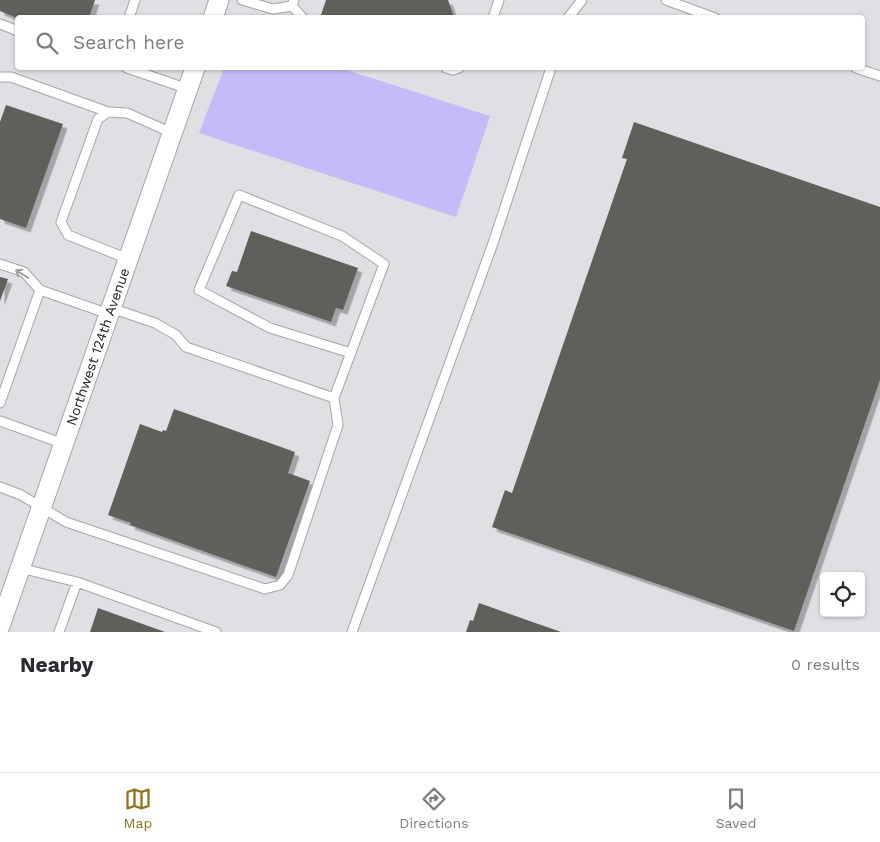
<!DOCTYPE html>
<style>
body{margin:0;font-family:"Work Sans",sans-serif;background:#f2f2f3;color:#2b2b33}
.controls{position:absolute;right:15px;bottom:15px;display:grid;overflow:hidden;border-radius:5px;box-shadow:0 1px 4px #0004}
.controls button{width:45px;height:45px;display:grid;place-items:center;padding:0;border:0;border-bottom:1px solid #e1e1e2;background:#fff;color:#2b2b33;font:25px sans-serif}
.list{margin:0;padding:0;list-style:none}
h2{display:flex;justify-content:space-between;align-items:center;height:65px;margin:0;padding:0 20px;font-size:21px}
h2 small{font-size:16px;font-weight:400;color:#7c7c81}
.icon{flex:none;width:28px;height:28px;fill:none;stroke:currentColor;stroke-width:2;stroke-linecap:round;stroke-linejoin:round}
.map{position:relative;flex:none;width:880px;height:632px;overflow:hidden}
.search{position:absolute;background:#fff;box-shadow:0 1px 4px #0004;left:15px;right:15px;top:15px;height:55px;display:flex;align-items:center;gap:12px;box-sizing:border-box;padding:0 18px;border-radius:5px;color:#7c7c81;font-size:19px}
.sheet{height:140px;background:#fff}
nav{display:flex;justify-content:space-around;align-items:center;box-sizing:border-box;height:70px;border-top:1px solid #e1e1e2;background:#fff;font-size:14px;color:#7c7c81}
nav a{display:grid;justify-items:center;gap:2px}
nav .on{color:#90751b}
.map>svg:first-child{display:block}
</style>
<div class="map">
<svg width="880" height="632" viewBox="0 0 880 632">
<defs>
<filter id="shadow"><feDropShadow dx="4.5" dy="4.5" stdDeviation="0" flood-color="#0004"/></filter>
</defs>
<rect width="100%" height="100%" fill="#e0dfe3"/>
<!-- green -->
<path fill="#c4bbf8" d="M 224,68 L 340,68 L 490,116 L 456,217 L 199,133 Z"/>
<!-- building -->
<path fill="#5f5e5b" filter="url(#shadow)" d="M 0,0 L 95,0 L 89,18 L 17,18 L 0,11 Z
M 326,0 L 448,0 L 453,14 L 451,18 L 327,18 L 321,15 Z
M 6,105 L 63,124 L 26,228 L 0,219 L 0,122 Z
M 634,122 L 880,207 L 880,380 L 794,631 L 492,527 L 505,490 L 512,493 L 627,159 L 622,158 Z
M 251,231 L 358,268 L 343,310 L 336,308 L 331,322 L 226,286 L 232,271 L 237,272 Z
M 0,277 L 8,279 L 0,301 Z
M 174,409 L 295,452 L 288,473 L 310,481 L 276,577 L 130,525 L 131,523 L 108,515 L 140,424 L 162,432 L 163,430 L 166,431 Z
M 479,603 L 561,632 L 466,632 L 470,620 L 473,621 Z
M 98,608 L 165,632 L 90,632 Z"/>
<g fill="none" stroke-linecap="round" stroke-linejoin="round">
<!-- lane casing -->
<g stroke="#a5a4a8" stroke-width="11">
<path id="lane" d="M 242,0 L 273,9 L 292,6 L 294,0
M 666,0 L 715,18
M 292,6 L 303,18
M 129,18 L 135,0
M 493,18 L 499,0
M 568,18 L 582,0
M 0,24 L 18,31
M 127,68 L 188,89
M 446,68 L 453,70 L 459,68
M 856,68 L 880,76
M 0,77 L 11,77 L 108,112
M 128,259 L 68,235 L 61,222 L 98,119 L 108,112 L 127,113 L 172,133
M 0,264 L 24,272 L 40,290
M 111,308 L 155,323 L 176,335 L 186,347 L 334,398
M 0,403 L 40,290 L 109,314
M 0,421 L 64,444
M 0,487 L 21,495 L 66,522 L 265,589 L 280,585 L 288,575 L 338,425 L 334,398 L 384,264 L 342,236 L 239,195 L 199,290 L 270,328 L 351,353
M 20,568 L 77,582 L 216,632
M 59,632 L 77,582
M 352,632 L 492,246 L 551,68"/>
</g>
<!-- street casing -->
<g stroke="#a5a4a8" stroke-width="21">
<g id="street">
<path d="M 213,18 L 219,0"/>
<path id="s1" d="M 0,626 L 195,68"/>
</g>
</g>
<!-- lane -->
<use href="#lane" stroke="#fff" stroke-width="9"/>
<!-- street -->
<use href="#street" stroke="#fff" stroke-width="19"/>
</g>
<!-- one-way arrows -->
<defs><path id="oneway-shaft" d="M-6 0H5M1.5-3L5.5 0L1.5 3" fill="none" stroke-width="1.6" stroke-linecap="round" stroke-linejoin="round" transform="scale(1.25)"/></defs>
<use stroke="#9c9c9d" href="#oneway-shaft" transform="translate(22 274) rotate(-148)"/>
<g text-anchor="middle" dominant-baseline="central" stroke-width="5" stroke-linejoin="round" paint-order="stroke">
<!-- street labels -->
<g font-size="14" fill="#242426" stroke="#e0dfe3">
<text stroke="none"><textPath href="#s1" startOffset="296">Northwest 124th Avenue</textPath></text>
</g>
</g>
</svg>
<div class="controls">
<button><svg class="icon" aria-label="locate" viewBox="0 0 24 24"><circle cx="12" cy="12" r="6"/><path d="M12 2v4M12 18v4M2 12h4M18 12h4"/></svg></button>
</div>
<div class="search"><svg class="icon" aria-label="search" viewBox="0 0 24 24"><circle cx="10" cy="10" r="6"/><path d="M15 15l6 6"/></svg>Search here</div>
</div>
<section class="sheet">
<h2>Nearby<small>0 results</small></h2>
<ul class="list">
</ul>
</section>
<nav>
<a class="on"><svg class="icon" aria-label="map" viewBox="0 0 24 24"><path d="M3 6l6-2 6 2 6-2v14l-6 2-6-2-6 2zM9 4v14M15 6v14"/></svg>Map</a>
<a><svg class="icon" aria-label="directions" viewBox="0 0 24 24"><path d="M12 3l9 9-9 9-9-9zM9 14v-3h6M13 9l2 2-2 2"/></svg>Directions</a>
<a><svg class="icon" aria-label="saved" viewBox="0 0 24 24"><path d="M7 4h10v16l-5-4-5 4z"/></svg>Saved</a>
</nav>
